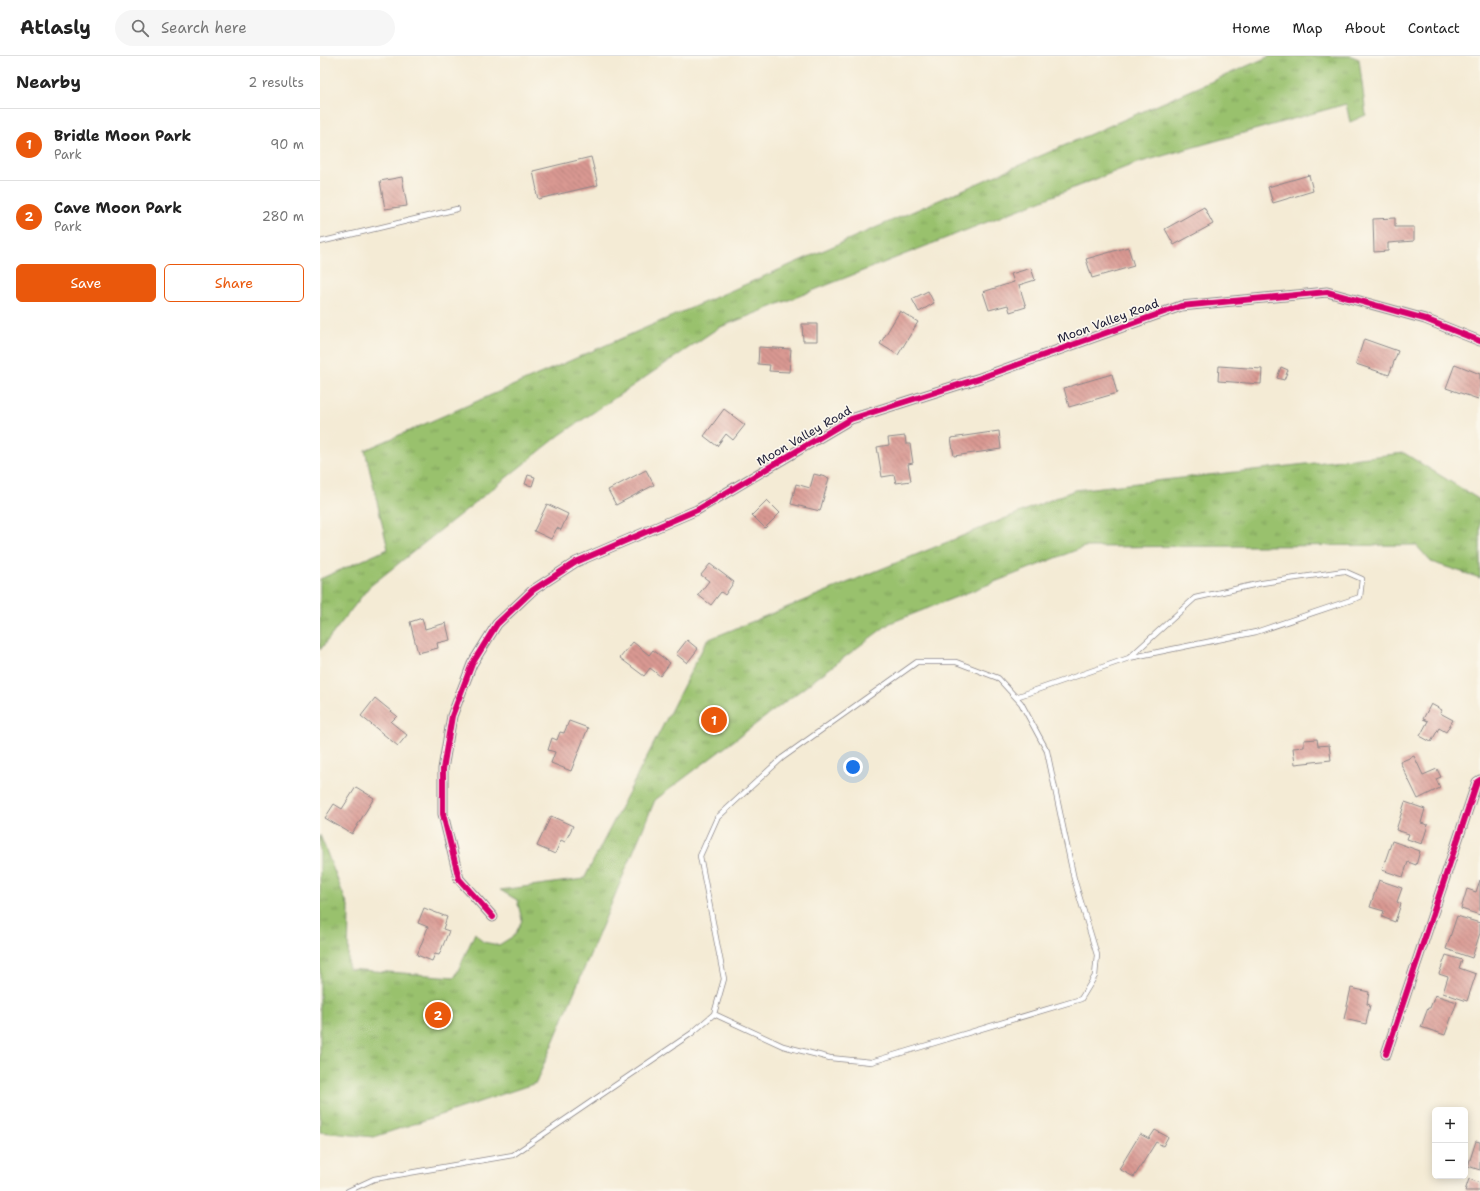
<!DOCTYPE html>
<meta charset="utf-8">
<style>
body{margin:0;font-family:"Shantell Sans",sans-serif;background:#f6f6f6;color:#222}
.controls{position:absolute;right:12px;bottom:12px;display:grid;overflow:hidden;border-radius:6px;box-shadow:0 2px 10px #0003}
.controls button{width:36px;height:36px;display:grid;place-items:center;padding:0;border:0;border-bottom:1px solid #e0e0e0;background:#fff;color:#222;font:20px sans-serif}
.you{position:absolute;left:533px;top:711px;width:14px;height:14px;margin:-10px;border:3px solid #fff;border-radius:50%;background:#1a73e8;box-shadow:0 0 0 6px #1a73e833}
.badge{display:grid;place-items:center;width:26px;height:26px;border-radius:50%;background:#ea580c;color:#fff;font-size:13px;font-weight:700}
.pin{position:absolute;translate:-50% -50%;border:2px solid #fff;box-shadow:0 1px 4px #0006}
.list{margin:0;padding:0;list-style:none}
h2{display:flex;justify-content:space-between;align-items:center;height:52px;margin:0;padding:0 16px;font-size:17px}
h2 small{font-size:13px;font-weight:400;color:#767676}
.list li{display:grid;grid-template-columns:26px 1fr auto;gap:12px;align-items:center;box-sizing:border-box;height:72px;padding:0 16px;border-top:1px solid #e0e0e0}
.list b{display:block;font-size:15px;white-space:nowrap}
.list p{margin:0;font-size:13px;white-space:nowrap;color:#767676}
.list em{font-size:13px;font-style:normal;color:#767676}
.actions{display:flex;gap:8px;padding:12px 16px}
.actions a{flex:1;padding:9px 0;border:1px solid #ea580c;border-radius:6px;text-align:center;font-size:14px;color:#ea580c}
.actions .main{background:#ea580c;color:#fff}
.icon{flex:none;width:22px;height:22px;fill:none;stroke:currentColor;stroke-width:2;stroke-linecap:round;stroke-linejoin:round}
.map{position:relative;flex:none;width:1160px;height:1135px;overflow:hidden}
header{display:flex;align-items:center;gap:24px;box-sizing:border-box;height:56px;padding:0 20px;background:#fff;border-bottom:1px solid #e0e0e0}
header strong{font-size:19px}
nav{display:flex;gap:22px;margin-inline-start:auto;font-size:14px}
.search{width:280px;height:36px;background:#f6f6f6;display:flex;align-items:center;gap:10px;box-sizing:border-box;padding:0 14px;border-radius:22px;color:#767676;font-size:15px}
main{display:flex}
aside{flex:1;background:#fff}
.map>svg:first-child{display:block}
</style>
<header>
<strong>Atlasly</strong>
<div class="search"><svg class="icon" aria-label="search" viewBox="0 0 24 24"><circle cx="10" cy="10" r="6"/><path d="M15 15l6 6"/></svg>Search here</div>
<nav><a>Home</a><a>Map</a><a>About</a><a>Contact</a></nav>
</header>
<main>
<aside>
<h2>Nearby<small>2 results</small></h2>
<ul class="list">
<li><span class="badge">1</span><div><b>Bridle Moon Park</b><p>Park</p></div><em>90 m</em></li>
<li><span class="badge">2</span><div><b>Cave Moon Park</b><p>Park</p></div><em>280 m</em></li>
</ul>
<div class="actions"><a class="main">Save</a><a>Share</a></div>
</aside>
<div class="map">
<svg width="1160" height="1135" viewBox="0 0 1160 1135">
<defs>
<pattern id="park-tufts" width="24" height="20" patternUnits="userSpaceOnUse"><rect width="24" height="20" fill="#99c16d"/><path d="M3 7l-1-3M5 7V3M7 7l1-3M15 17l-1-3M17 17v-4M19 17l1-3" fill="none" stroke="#7c9c5b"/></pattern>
<pattern id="building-back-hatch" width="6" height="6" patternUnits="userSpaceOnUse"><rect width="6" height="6" fill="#d99992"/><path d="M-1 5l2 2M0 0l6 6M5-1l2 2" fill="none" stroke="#b07c78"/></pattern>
</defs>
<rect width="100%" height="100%" fill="#fbf7ec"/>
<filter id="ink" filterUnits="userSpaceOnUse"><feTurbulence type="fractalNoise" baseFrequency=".025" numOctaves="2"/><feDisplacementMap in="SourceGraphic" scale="8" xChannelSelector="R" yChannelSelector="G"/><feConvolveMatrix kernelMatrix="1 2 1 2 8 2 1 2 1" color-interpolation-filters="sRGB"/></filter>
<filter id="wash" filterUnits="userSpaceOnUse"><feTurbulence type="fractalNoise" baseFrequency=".012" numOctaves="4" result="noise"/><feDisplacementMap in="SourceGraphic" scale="16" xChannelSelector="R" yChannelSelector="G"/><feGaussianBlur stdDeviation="0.9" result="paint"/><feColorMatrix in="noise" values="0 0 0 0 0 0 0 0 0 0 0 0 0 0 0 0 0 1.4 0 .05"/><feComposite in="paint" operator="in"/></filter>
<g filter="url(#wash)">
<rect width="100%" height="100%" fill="#f4ebd5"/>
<!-- park -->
<path fill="url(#park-tufts)" stroke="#5e7254" d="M 950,0 L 1031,0 L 1039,3 L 1046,59 L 1030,66 L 1026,48 L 814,108 L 398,272 L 240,379 L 49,531 L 0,594 L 0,523 L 68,493 L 45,394 Z
M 1084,397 L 1160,444 L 1160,522 L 1111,506 L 1096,489 L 764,491 L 570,567 L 335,744 L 216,1027 L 54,1081 L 0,1076 L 0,779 L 29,853 L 28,913 L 135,921 L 155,877 L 163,886 L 179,889 L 195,879 L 202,864 L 197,844 L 180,834 L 264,823 L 387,584 L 755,434 Z"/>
<g id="blocks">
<!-- building -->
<path fill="url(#building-back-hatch)" d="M 271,101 L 278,129 L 218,143 L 216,135 L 217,134 L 213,115 Z
M 989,119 L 993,135 L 953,147 L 948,131 Z
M 82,121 L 87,150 L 65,153 L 60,125 Z
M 884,151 L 893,168 L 854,189 L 845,173 Z
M 1075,162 L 1075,171 L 1094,171 L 1094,185 L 1068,187 L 1068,195 L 1054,196 L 1053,163 Z
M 808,191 L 814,210 L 772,222 L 766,203 Z
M 711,212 L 715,224 L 699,229 L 706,251 L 690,256 L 688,249 L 669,254 L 663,236 L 694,226 L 691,218 Z
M 608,235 L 614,247 L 599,256 L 592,243 Z
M 580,255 L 598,266 L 578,299 L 560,288 Z
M 482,268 L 497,268 L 497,285 L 483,285 Z
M 1044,283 L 1078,295 L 1069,319 L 1036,308 Z
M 439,291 L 471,293 L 469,316 L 449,315 L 450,309 L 438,308 Z
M 1135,308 L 1160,318 L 1160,338 L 1158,343 L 1126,332 Z
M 899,310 L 942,313 L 941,328 L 898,325 Z
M 961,311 L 968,314 L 964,324 L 957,322 Z
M 792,318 L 797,337 L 749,351 L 744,332 Z
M 404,353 L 425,369 L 413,384 L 406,378 L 397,390 L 384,380 Z
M 679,375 L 681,393 L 634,400 L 631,382 Z
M 585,380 L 586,388 L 590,388 L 593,407 L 588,408 L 591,425 L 576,427 L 574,419 L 562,421 L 557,391 L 569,389 L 568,382 Z
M 326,414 L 334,429 L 296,449 L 288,434 Z
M 494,418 L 509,422 L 500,455 L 471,448 L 476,428 L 490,432 Z
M 208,419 L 215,421 L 212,430 L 205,428 Z
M 447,444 L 460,457 L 445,472 L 432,459 Z
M 227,448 L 248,458 L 241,474 L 237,472 L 231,483 L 214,475 Z
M 390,508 L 414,526 L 405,539 L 401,536 L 391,549 L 378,539 L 389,525 L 381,519 Z
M 102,562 L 105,573 L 126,567 L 130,584 L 117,587 L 118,592 L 98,597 L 90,566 Z
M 367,584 L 378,593 L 367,607 L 356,598 Z
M 313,586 L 329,599 L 333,594 L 350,607 L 340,620 L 330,612 L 324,620 L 300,602 Z
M 55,642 L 77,660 L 71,666 L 87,679 L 78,690 L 41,660 Z
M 1111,648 L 1122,654 L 1120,657 L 1133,664 L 1126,676 L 1119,672 L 1111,686 L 1100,680 L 1108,665 L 1103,663 Z
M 249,665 L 268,672 L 251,715 L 231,707 L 235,696 L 228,694 L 232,682 L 237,684 L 240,676 L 244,677 Z
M 997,683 L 998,690 L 1009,689 L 1011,704 L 975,708 L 973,692 L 984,691 L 984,684 Z
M 1094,700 L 1103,719 L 1117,713 L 1121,721 L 1116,723 L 1120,732 L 1098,743 L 1080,706 Z
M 36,731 L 54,742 L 32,778 L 5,762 L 14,748 L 22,753 Z
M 1085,746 L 1105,753 L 1101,767 L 1108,769 L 1102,788 L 1087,783 L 1089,778 L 1076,774 Z
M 231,760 L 253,770 L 245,786 L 241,784 L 235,798 L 217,790 Z
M 1072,785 L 1100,795 L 1096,809 L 1088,806 L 1083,821 L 1062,814 Z
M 1059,824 L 1082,832 L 1077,846 L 1081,848 L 1075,866 L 1062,861 L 1064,855 L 1050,851 Z
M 1160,824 L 1160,859 L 1141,853 L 1147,833 L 1156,836 Z
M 104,852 L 127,861 L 123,873 L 129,875 L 119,899 L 115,898 L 112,905 L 97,899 L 108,871 L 98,867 Z
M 1137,860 L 1160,867 L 1160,877 L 1152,902 L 1126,893 Z
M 1126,899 L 1142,904 L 1139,912 L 1156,918 L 1147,945 L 1123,937 L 1128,921 L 1119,918 Z
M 1031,932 L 1049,936 L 1047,948 L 1050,949 L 1046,968 L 1024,963 Z
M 1115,939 L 1137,946 L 1125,979 L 1101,971 L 1108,952 L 1110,952 Z
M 835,1074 L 848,1081 L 843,1090 L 836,1086 L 814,1121 L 799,1113 L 820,1078 L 829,1083 Z
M 1156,1085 L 1160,1086 L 1160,1114 L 1148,1110 Z
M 1149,1123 L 1160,1127 L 1160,1135 L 1145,1135 Z"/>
</g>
</g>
<g filter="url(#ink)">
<use href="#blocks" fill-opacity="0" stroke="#8b8688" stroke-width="1"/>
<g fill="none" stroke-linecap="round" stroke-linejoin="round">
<!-- lane casing -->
<g stroke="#8b8688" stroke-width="6">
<path id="lane" d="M 0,186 L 137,153
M 696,641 L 809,602 L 875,542 L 942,527 L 1024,515 L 1042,523 L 1040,541 L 936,576 L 809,602
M 28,1135 L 54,1123 L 193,1099 L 372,977 L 394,958 L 404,923 L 380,800 L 397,762 L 462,702 L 597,606 L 636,606 L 678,622 L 701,647 L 727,695 L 754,823 L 777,899 L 775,920 L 761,943 L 551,1006 L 510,1002 L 463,990 L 394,958"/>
</g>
<!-- street casing -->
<g stroke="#8b8688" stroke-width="11">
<path id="street" d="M 173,861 L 139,823 L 123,758 L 123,713 L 132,660 L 152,608 L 177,568 L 213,534 L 256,506 L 377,454 L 531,363 L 660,322 L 861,250 L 1007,236 L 1105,263 L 1160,285
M 1066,998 L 1157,726 L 1160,724"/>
</g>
<!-- lane -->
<use href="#lane" stroke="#fff" stroke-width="4.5"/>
<!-- street -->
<use href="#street" stroke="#fff" stroke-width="9"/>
<!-- cycleway casing -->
<g stroke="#fbf7ec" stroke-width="8">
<path id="cycleway" d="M 173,861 L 139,823 L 123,758 L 123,713 L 132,660 L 152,608 L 177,568 L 213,534 L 256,506 L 377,454 L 531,363 L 660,322 L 861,250 L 1007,236 L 1105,263 L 1160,285
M 1066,998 L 1157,726 L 1160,724"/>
</g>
<!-- cycleway -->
<use href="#cycleway" stroke="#d6006c" stroke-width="6"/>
</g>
</g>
<g text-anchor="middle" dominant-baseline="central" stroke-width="3.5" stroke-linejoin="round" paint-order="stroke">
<!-- street labels -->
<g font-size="12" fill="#22223b" stroke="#fbf7ec">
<text transform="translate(788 265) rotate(-20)">Moon Valley Road</text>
<text transform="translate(484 380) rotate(-30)">Moon Valley Road</text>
</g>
</g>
</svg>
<div class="controls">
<button>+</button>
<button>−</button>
</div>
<div class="you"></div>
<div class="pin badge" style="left:394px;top:664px">1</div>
<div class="pin badge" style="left:118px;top:959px">2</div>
</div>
</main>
